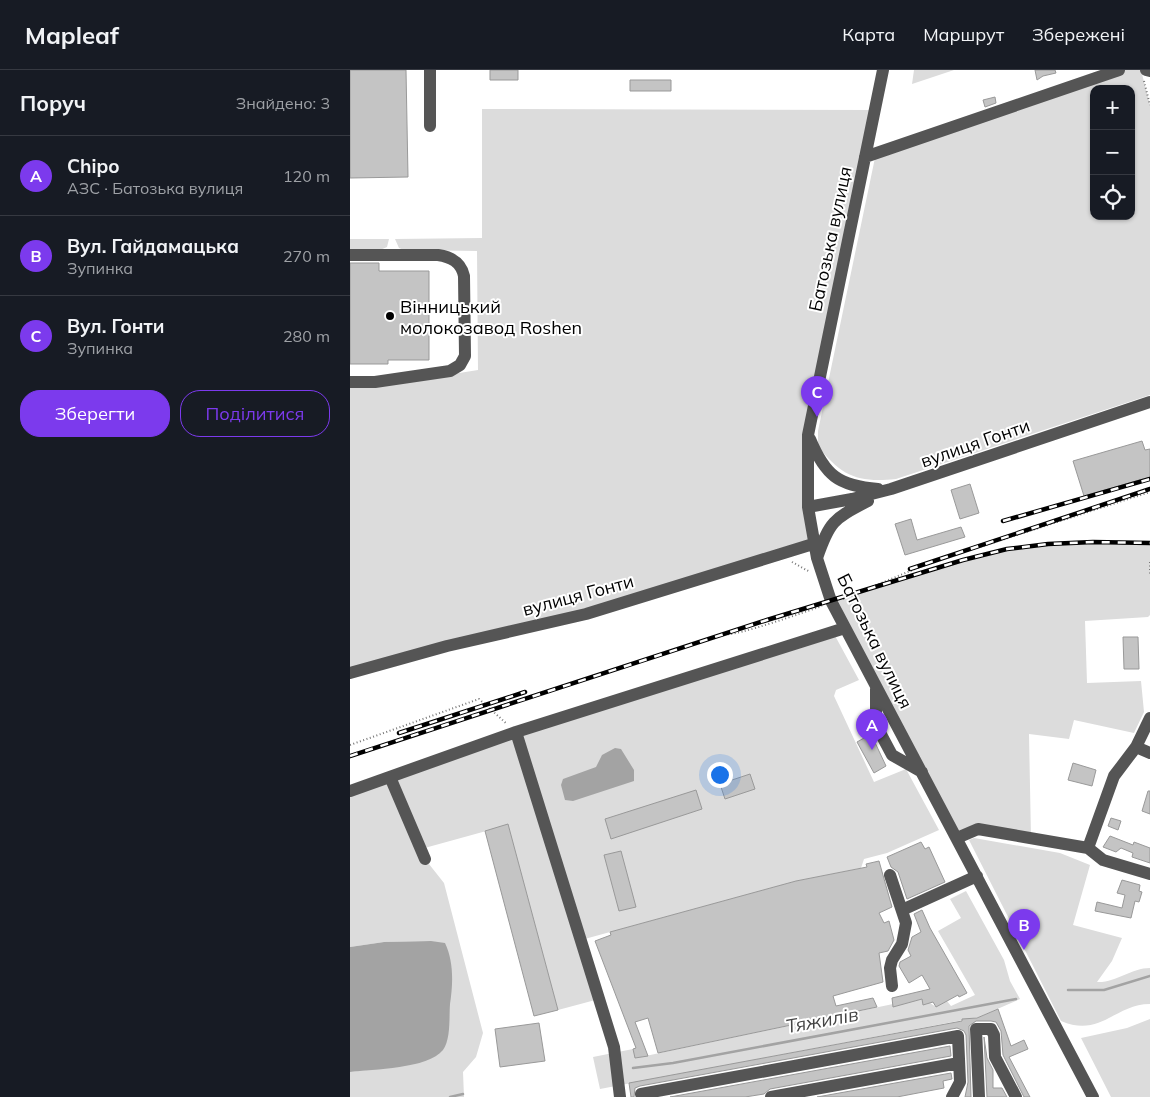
<!DOCTYPE html>
<html lang="uk">
<meta charset="utf-8">
<style>
body{margin:0;font-family:Mulish,sans-serif;background:#242831;color:#f1f3f6}
.controls{position:absolute;right:15px;top:15px;display:grid;overflow:hidden;border-radius:10px;box-shadow:0 1px 4px #0004}
.controls button{width:45px;height:45px;display:grid;place-items:center;padding:0;border:0;border-bottom:1px solid #363941;background:#171b24;color:#f1f3f6;font:25px sans-serif}
.you{position:absolute;left:369px;top:704px;width:18px;height:18px;margin:-12px;border:4px solid #fff;border-radius:50%;background:#1a73e8;box-shadow:0 0 0 8px #1a73e833}
.badge{display:grid;place-items:center;width:32px;height:32px;border-radius:50%;background:#7c3aed;color:#fff;font-size:16px;font-weight:700}
.pin{position:absolute;translate:-50% -41px;filter:drop-shadow(0 1px 2px #0008)}
.pin::after{content:'';position:absolute;top:26px;width:18px;height:15px;background:inherit;clip-path:polygon(0 0,100% 0,50% 100%)}
.list{margin:0;padding:0;list-style:none}
h2{display:flex;justify-content:space-between;align-items:center;height:65px;margin:0;padding:0 20px;font-size:21px}
h2 small{font-size:16px;font-weight:400;color:#9ea1a6}
.list li{display:grid;grid-template-columns:32px 1fr auto;gap:15px;align-items:center;box-sizing:border-box;height:80px;padding:0 20px;border-top:1px solid #363941}
.list b{display:block;font-size:19px;white-space:nowrap}
.list p{margin:0;font-size:16px;white-space:nowrap;color:#9ea1a6}
.list em{font-size:16px;font-style:normal;color:#9ea1a6}
.actions{display:flex;gap:10px;padding:15px 20px}
.actions a{flex:1;padding:11px 0;border:1px solid #7c3aed;border-radius:20px;text-align:center;font-size:18px;color:#7c3aed}
.actions .main{background:#7c3aed;color:#fff}
.icon{flex:none;width:28px;height:28px;fill:none;stroke:currentColor;stroke-width:2;stroke-linecap:round;stroke-linejoin:round}
.map{position:relative;flex:none;width:800px;height:1027px;overflow:hidden}
header{display:flex;align-items:center;gap:30px;box-sizing:border-box;height:70px;padding:0 25px;background:#171b24;border-bottom:1px solid #363941}
header strong{font-size:24px}
nav{display:flex;gap:28px;margin-inline-start:auto;font-size:18px}
main{display:flex}
aside{flex:1;background:#171b24}
.map>svg:first-child{display:block}
</style>
<header>
<strong>Mapleaf</strong>
<nav><a>Карта</a><a>Маршрут</a><a>Збережені</a></nav>
</header>
<main>
<aside>
<h2>Поруч<small>Знайдено: 3</small></h2>
<ul class="list">
<li><span class="badge">A</span><div><b>Chipo</b><p>АЗС · Батозька вулиця</p></div><em>120 m</em></li>
<li><span class="badge">B</span><div><b>Вул. Гайдамацька</b><p>Зупинка</p></div><em>270 m</em></li>
<li><span class="badge">C</span><div><b>Вул. Гонти</b><p>Зупинка</p></div><em>280 m</em></li>
</ul>
<div class="actions"><a class="main">Зберегти</a><a>Поділитися</a></div>
</aside>
<div class="map">
<svg width="800" height="1027" viewBox="0 0 800 1027">
<rect width="100%" height="100%" fill="#fff"/>
<!-- green -->
<path fill="#dcdcdc" fill-rule="evenodd" d="M 564,0 L 604,0 L 562,14 Z
M 768,0 L 791,0 L 800,35 L 800,325 L 546,409 C 508,413 491,406 468,376 L 468,361 L 526,83 ZM 744,19 L 781,19 L 781,146 L 744,146 Z
M 132,39 L 525,40 L 458,365 L 463,474 L 236,544 L 0,603 L 0,318 L 16,318 L 128,300 L 127,181 L 54,180 L 49,178 L 45,169 L 132,168 Z
M 0,169 L 39,169 L 37,177 L 30,180 L 0,181 Z
M 721,472 L 800,473 L 800,545 L 798,547 L 735,551 L 737,613 L 791,611 L 794,642 L 784,663 L 724,650 L 719,669 L 679,664 L 681,768 L 628,759 L 607,768 L 481,531 C 560,504 638,478 721,472 Z
M 483,562 L 509,610 L 486,620 L 484,626 L 524,712 L 556,699 L 589,760 L 537,783 L 514,789 L 511,798 L 446,811 L 231,870 L 249,929 L 208,940 L 158,755 L 71,779 L 75,789 L 94,813 L 133,963 L 126,987 L 113,1002 L 114,1027 L 0,1027 L 0,1002 L 65,994 L 81,871 L 34,872 L 0,877 L 0,721 Z
M 624,768 L 710,783 L 740,795 L 723,855 L 772,868 L 762,891 L 747,912 C 766,913 781,898 800,898 L 800,934 C 765,934 751,968 711,951 L 619,770 Z
M 616,821 L 654,890 L 660,911 L 670,929 L 629,947 L 250,1019 L 243,987 L 283,979 L 286,988 L 543,934 L 544,936 L 572,929 L 574,935 L 580,933 L 586,937 L 597,931 L 601,936 L 625,925 L 588,861 L 611,848 L 600,829 Z
M 800,949 L 800,1027 L 761,1027 L 731,968 L 777,958 Z"/>
<!-- water -->
<path fill="#a3a3a3" d="M 265,678 L 271,679 L 284,700 L 284,711 L 223,731 L 215,730 L 211,715 L 213,709 L 246,697 L 252,685 Z
M 81,871 L 95,873 C 104,892 103,914 100,934 C 99,947 101,969 93,980 C 78,999 23,999 0,1002 L 0,877 L 34,872 Z"/>
<g fill="none" stroke-linecap="round" stroke-linejoin="round">
<!-- stream -->
<path stroke="#a3a3a3" stroke-width="2.5" d="M 718,920 L 754,920 L 800,906
M 283,998 L 323,993 L 666,929
M 100,1027 L 113,1024"/>
</g>
<!-- building -->
<path fill="#c4c4c4" stroke="#999" d="M 0,0 L 56,0 L 58,107 L 0,108 Z
M 140,0 L 168,0 L 168,10 L 140,10 Z
M 685,0 L 705,0 L 706,3 L 693,6 L 687,10 Z
M 280,10 L 321,10 L 321,21 L 280,21 Z
M 645,27 L 646,33 L 635,37 L 633,30 Z
M 0,193 L 29,193 L 29,201 L 79,201 L 79,290 L 38,290 L 38,294 L 0,294 Z
M 792,371 L 795,380 L 800,379 L 800,407 L 734,426 L 723,391 Z
M 620,414 L 629,443 L 610,449 L 601,420 Z
M 561,449 L 567,470 L 611,457 L 615,467 L 555,485 L 545,454 Z
M 773,567 L 788,567 L 789,599 L 774,599 Z
M 521,664 L 536,696 L 524,703 L 507,672 Z
M 723,693 L 746,700 L 742,716 L 718,710 Z
M 400,704 L 405,719 L 375,729 L 370,714 Z
M 346,720 L 352,739 L 261,769 L 255,749 Z
M 798,721 L 800,721 L 800,744 L 792,741 Z
M 761,748 L 771,751 L 768,760 L 758,756 Z
M 158,754 L 208,940 L 184,946 L 135,761 Z
M 760,766 L 783,775 L 784,772 L 800,778 L 800,793 L 782,787 L 783,783 L 771,778 L 766,782 L 753,777 Z
M 571,772 L 575,779 L 579,777 L 595,812 L 557,829 L 548,802 L 541,797 L 537,787 Z
M 271,781 L 286,837 L 269,841 L 254,785 Z
M 529,791 L 542,837 L 529,843 L 534,853 L 539,851 L 544,870 L 538,881 L 529,883 L 533,912 L 483,926 L 486,936 L 523,928 L 527,937 L 308,983 L 298,948 L 285,952 L 298,986 L 285,988 L 283,979 L 286,978 L 245,871 L 261,865 L 260,862 L 446,811 L 517,797 L 516,794 Z
M 772,810 L 790,815 L 789,821 L 792,822 L 789,832 L 785,831 L 781,848 L 745,841 L 747,832 L 772,838 L 775,825 L 767,823 Z
M 572,840 L 580,858 L 617,923 L 609,927 L 608,925 L 586,937 L 583,932 L 573,935 L 572,929 L 543,937 L 542,928 L 580,919 L 572,905 L 559,913 L 549,896 L 550,892 L 561,886 L 558,880 L 562,867 L 571,862 L 564,844 Z
M 648,939 L 661,976 L 674,970 L 678,979 L 659,987 L 680,1027 L 674,1027 L 653,985 L 651,961 L 646,952 L 641,951 L 626,951 L 619,956 L 621,1027 L 615,1027 L 618,1012 L 616,965 L 614,961 L 607,958 L 290,1016 L 285,1018 L 284,1027 L 281,1027 L 279,1013 L 612,951 L 612,949 L 627,948 Z
M 189,953 L 195,991 L 150,997 L 145,959 Z
M 634,967 L 637,988 L 643,1000 L 643,1018 L 652,1018 L 657,1027 L 637,1027 Z
M 600,976 L 601,986 L 420,1019 L 414,1024 L 395,1027 L 320,1027 Z
M 601,1003 L 602,1009 L 593,1011 L 594,1018 L 547,1027 L 467,1027 Z"/>
<g fill="none" stroke-linecap="round" stroke-linejoin="round">
<!-- path -->
<path stroke="#777" stroke-width="2" stroke-dasharray="1 2.5" stroke-linecap="butt" d="M 794,11 L 800,35
M 442,492 L 460,502
M 800,492 L 800,505
M 493,529 L 577,494 L 800,422
M 141,639 L 375,564 C 385,567 457,541 472,536
M 0,675 L 129,629 L 157,654"/>
<!-- minor -->
<path stroke="#555" stroke-width="12" d="M 80,0 L 80,56
M 533,0 L 458,365 L 458,437 L 467,488 L 481,531 L 743,1027
M 796,0 L 800,1
M 515,87 L 769,0
M 0,185 L 88,185 C 101,187 111,192 114,206 L 115,286 L 110,295 L 100,301 L 25,312 L 0,312
M 460,369 C 475,405 488,416 528,419
M 458,437 L 502,429 L 541,419 L 800,332
M 467,488 C 480,450 484,449 518,431
M 0,603 L 97,576 L 236,544 L 463,474
M 526,619 L 526,655 L 542,685 L 572,702
M 786,677 L 800,683
M 40,707 L 75,789
M 0,721 L 166,662
M 607,768 L 628,759 L 738,778 L 753,790 L 800,804
M 738,778 L 764,706 L 786,677 L 800,648
M 540,805 L 556,853 L 552,874 L 542,890 L 540,898 L 542,916
M 552,840 L 627,806
M 291,1024 L 608,966 L 610,1012 L 602,1027
M 270,1027 L 264,977 L 166,662 L 495,558
M 421,1027 L 609,993
M 629,1027 L 626,959 L 641,959 L 644,965 L 645,987 L 666,1027"/>
<!-- rail casing -->
<g stroke="#000" stroke-width="4.5">
<path id="rail" d="M 653,451 L 800,409
M 560,499 L 800,419
M 49,663 L 175,622
M 0,686 L 417,550 L 613,490 L 657,479 L 698,474 L 743,472 L 800,473"/>
</g>
<!-- rail -->
<use href="#rail" stroke="#fff" stroke-width="2.5" stroke-dasharray="8" stroke-linecap="butt"/>
</g>
<!-- markers -->
<circle fill="#000" stroke="#fff" stroke-width="2" cx="40" cy="246" r="5"/>
<g text-anchor="middle" dominant-baseline="central" stroke-width="4" stroke-linejoin="round" paint-order="stroke">
<!-- street labels -->
<g font-size="18" fill="#000" stroke="#fff">
<text transform="translate(480 169) rotate(-78)">Батозька вулиця</text>
<text transform="translate(625 373) rotate(-19)">вулиця Гонти</text>
<text transform="translate(228 525) rotate(-15)">вулиця Гонти</text>
<text transform="translate(525 571) rotate(64)">Батозька вулиця</text>
</g>
<!-- poi labels -->
<g font-size="18" fill="#000" stroke="#fff" text-anchor="start">
<text x="50" y="236">Вінницький<tspan x="50" dy="21">молокозавод Roshen</tspan></text>
</g>
<!-- water labels -->
<g font-size="19" font-style="italic" fill="#444" stroke="#fff">
<text transform="translate(472 950) rotate(-10)">Тяжилів</text>
</g>
</g>
</svg>
<div class="controls">
<button>+</button>
<button>−</button>
<button><svg class="icon" aria-label="locate" viewBox="0 0 24 24"><circle cx="12" cy="12" r="6"/><path d="M12 2v4M12 18v4M2 12h4M18 12h4"/></svg></button>
</div>
<div class="you"></div>
<div class="pin badge" style="left:522px;top:680px">A</div>
<div class="pin badge" style="left:674px;top:880px">B</div>
<div class="pin badge" style="left:467px;top:347px">C</div>
</div>
</main>
